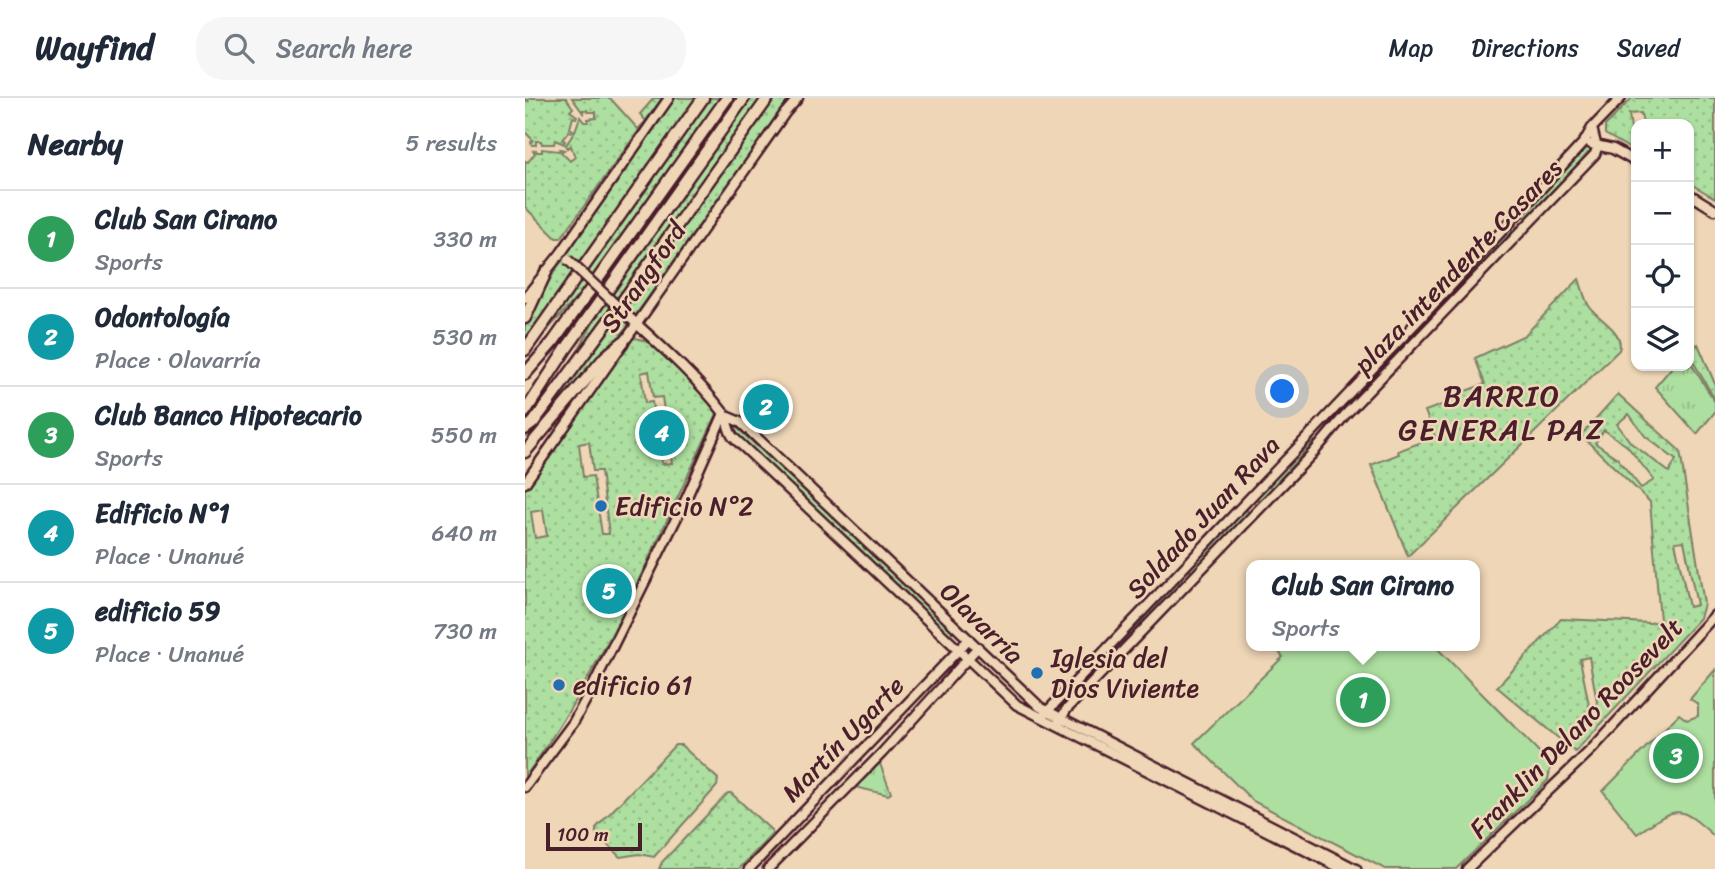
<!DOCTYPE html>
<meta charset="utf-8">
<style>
body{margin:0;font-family:Sriracha,sans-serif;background:#f6f6f7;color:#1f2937}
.controls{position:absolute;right:21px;top:21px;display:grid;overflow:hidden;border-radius:14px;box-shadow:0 2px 5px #0004}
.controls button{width:63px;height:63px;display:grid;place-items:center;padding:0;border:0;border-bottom:2px solid #e0e1e3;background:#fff;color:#1f2937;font:35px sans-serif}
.scale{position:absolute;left:21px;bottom:18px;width:96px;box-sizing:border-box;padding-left:7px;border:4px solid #4a1f2b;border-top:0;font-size:19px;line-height:24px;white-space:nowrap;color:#4a1f2b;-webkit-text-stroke:5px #eed6b6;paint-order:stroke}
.you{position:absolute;left:758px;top:294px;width:24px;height:24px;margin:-18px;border:5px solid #fff;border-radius:50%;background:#1a73e8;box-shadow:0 0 0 10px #1a73e833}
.badge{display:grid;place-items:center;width:46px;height:46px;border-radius:50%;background:#0f766e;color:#fff;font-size:23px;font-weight:700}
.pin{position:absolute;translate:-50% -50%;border:4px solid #fff;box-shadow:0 2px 7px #0006}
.popup{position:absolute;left:721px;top:462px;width:234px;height:91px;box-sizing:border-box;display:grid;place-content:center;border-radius:14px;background:#fff;filter:drop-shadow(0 2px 5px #0005);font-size:23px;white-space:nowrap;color:#747a83}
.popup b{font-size:26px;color:#1f2937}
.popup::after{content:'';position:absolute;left:50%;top:100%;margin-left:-14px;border:14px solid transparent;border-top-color:#fff}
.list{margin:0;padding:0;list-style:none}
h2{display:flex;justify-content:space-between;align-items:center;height:91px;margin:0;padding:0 28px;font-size:30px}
h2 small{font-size:23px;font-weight:400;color:#747a83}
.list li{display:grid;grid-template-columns:46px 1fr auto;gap:21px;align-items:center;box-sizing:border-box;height:98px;padding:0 28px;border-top:2px solid #e0e1e3}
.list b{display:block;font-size:26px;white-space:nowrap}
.list p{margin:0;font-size:23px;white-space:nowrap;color:#747a83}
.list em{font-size:23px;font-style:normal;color:#747a83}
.icon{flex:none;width:38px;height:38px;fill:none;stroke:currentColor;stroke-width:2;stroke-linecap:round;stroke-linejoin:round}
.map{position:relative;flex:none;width:1190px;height:771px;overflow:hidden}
header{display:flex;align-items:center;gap:42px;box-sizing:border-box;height:98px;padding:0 35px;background:#fff;border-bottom:2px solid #e0e1e3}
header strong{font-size:33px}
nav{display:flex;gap:38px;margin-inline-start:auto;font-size:24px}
.search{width:490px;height:63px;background:#f6f6f7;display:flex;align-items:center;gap:18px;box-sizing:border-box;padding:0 24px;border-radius:28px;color:#747a83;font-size:26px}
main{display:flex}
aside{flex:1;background:#fff}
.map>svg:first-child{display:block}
</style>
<header>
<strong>Wayfind</strong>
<div class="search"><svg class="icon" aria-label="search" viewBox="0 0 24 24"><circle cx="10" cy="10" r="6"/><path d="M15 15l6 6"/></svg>Search here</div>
<nav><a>Map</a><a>Directions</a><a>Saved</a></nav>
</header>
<main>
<aside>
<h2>Nearby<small>5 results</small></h2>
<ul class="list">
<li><span class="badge" style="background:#2e9e5b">1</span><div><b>Club San Cirano</b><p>Sports</p></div><em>330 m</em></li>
<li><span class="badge" style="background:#0f9aa8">2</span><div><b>Odontología</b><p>Place · Olavarría</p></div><em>530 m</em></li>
<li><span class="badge" style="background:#2e9e5b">3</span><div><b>Club Banco Hipotecario</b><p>Sports</p></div><em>550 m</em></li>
<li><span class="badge" style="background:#0f9aa8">4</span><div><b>Edificio N°1</b><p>Place · Unanué</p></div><em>640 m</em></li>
<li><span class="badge" style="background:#0f9aa8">5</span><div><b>edificio 59</b><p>Place · Unanué</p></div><em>730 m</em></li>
</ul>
</aside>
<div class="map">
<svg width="1190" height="771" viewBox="0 0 1190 771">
<defs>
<pattern id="grass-dots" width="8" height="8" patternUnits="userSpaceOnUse" patternTransform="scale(1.75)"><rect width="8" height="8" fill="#addfa0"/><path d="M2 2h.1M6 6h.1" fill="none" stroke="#96bf8a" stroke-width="1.8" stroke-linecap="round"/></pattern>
<pattern id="park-tufts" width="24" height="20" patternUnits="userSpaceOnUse" patternTransform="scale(1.75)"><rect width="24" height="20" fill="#addfa0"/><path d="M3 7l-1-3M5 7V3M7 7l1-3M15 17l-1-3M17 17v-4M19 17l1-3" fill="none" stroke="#96bf8a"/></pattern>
</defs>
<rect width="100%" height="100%" fill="#eed6b6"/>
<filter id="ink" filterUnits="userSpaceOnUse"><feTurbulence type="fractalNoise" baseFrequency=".0143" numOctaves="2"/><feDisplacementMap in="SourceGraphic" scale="14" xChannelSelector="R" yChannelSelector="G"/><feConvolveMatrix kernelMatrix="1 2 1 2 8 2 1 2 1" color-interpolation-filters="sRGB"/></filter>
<g filter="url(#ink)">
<!-- grass -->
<path fill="url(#grass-dots)" stroke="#7c7f66" stroke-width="2" fill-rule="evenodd" d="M 5,0 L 41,0 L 48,10 L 45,13 L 52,18 L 51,20 L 48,19 L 45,30 L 50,33 L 55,19 L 59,24 L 63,24 L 63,21 L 71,20 L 71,14 L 63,14 L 62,12 L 58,12 L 58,15 L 47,0 L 85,0 L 113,31 L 121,23 L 115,16 L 129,0 L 137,0 L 36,140 L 31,140 L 0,109 L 0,63 L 3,64 L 10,55 L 8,53 L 11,52 L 12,54 L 17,54 L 17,51 L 34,53 L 35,51 L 39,52 L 36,54 L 45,63 L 50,59 L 46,48 L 42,50 L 41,47 L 49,35 L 44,33 L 37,42 L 40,43 L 39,46 L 30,42 L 29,46 L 17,46 L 16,43 L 11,43 L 11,47 L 7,47 L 6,44 L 8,42 L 0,34 L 0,1 L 3,3 Z
M 150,0 L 173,0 L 0,243 L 0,226 L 31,171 Z
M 182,0 L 195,0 L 53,198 L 18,237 L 16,237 Z
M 226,0 L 238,0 L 81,220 L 49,260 L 74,214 Z
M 248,0 L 268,0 L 256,12 L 100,232 L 12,335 L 9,334 Z
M 1107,0 L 1190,0 L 1190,100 L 1164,85 L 1164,26 L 1118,26 L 1116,15 L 1104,16 L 1107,39 L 1111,38 L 1111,54 L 1080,36 L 1080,28 Z
M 1061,50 L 1065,50 L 1065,54 L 1003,120 L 999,119 L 1000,115 Z
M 987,127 L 991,128 L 990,131 L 935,188 L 931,189 L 930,187 Z
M 1054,181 C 1057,189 1059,200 1064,208 C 1073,222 1100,233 1094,252 L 883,458 L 846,367 L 874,356 L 873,353 L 910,339 L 900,313 L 925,304 L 924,299 L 960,286 L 950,260 L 1000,237 Z
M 923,197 L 925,201 L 868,262 L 864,262 L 863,258 Z
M 109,240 C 132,240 172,290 189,307 L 192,316 C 133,438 80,569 0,679 L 0,390 L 99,247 ZM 124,273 L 128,300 L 137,299 L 147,365 L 137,366 L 127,304 L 120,305 L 116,275 ZM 64,344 L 68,373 L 76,373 L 84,436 L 77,436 L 68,378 L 58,379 L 54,346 ZM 18,412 L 22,438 L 10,440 L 6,414 Z
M 1173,246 L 1190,286 L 1190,302 L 1164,256 L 1165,250 Z
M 1093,296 L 1155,353 L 1179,506 L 1175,520 L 1050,654 L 972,589 L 1036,521 L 1126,525 L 1135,522 L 1125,404 L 1056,337 ZM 1104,316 L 1120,338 L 1151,362 L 1144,374 L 1106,345 L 1092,326 ZM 1079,332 L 1102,348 L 1129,382 L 1116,390 L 1092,360 L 1070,345 ZM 1159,443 L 1172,507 L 1164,509 L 1150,444 ZM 1064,559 L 1075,621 L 1067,623 L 1055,561 Z
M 208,326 L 429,532 L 424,538 L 206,331 Z
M 787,339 L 789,343 L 737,401 L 732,402 L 731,397 Z
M 719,412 L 722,412 L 723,416 L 668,473 L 664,473 L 664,470 Z
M 654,483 L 655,487 L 601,544 L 598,544 L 597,540 L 651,484 Z
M 589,553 L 588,557 L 540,608 L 538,607 L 538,603 L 585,554 Z
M 150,647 L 156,647 L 193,681 L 192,688 L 129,759 L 114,756 L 95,759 L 71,736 L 71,730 Z
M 203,695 L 206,695 L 247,733 L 247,736 L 214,771 L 134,771 L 137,764 Z"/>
<!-- park -->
<path fill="url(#park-tufts)" stroke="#7c7f66" stroke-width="2" d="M 1164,262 L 1190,304 L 1190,314 L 1172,336 L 1130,289 L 1148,268 L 1164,268 Z
M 354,663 L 366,695 L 363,697 L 330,689 Z"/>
<!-- pitch -->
<path fill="#addfa0" stroke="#7c7f66" stroke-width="2" d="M 749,548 L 910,548 L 1026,666 L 1023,682 L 931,771 L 860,771 L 728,703 L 669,645 L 758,559 Z
M 1190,572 L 1190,739 C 1153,705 1152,708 1112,736 L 1078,693 L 1154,616 L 1162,622 L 1173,618 L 1173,606 L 1165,601 Z"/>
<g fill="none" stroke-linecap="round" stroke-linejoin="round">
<!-- secondary casing -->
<g stroke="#4a1f2b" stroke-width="13">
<path id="secondary" d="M 1066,46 L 1088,51 L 1111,64
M 1164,96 L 1190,112
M 0,200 L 36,155 L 144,0
M 104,219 C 137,249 171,279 198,314 C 203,321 202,331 208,339 L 492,607 L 817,771
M 201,318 L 215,324 L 228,336 L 515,609 L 831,771
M 0,385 L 260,15 L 273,0
M 517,619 L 925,189 L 1059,44 L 1067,30
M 533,626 L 541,612 L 788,355 L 820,317 L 1070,56 L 1072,50 L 1067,30 L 1096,0
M 0,689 L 48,625 L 64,596 L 161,401 L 199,315
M 224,771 L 444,541
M 243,771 L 357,655 L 453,549
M 942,771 L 1067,651 L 1190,517"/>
</g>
<!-- highway casing -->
<g stroke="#4a1f2b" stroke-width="15">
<path id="highway" d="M 0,220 L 21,174
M 0,252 L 178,0
M 0,276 L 28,244 L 202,0
M 0,314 L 41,251 L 219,0
M 0,331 L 8,325 L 85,221 L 243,0
M 0,354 L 81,258 L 98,244"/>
</g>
<!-- secondary -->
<use href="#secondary" stroke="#eed6b6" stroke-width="8"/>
<!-- highway -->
<use href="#highway" stroke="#eed6b6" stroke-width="10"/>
<!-- secondary-bridge casing -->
<g stroke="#4a1f2b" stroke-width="13" stroke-linecap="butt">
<path id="secondary-bridge" d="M 43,162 L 104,219"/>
</g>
<!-- secondary-bridge -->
<use href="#secondary-bridge" stroke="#eed6b6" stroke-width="8"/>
</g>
</g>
<!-- markers -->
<g fill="#1f6fb2" stroke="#eed6b6" stroke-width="2.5">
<circle cx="76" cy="408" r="7"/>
<circle cx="512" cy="575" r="7"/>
<circle cx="34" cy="587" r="7"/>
</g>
<g text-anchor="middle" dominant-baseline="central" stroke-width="5" stroke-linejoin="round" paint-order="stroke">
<!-- street labels -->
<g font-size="26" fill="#4a1f2b" stroke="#eed6b6">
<text transform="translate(933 168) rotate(-46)">plaza intendente Casares</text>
<text transform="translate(118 179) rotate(-55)">Strangford</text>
<text transform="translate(678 419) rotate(-47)">Soldado Juan Rava</text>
<text transform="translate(457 525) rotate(44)">Olavarría</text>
<text transform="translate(1051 630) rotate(-46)">Franklin Delano Roosevelt</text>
<text transform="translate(318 641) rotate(-46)">Martín Ugarte</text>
</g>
<!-- poi labels -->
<g font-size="26" fill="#4a1f2b" stroke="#eed6b6" text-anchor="start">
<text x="90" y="408">Edificio N°2</text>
<text x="526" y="560">Iglesia del<tspan x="526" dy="30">Dios Viviente</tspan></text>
<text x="48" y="587">edificio 61</text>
</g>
<!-- quarter labels -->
<g font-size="30" letter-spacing="2" fill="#4a1f2b" stroke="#eed6b6">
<text x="977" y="298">BARRIO<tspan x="977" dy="34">GENERAL PAZ</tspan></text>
</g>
</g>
</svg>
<div class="controls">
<button>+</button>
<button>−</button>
<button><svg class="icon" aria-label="locate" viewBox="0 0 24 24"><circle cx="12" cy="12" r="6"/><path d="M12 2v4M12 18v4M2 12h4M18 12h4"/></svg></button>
<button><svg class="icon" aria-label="layers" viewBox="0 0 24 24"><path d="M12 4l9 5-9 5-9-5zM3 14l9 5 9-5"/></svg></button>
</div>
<div class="scale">100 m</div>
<div class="you"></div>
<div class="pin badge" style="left:838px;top:602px;background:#2e9e5b">1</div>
<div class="popup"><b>Club San Cirano</b>Sports</div>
<div class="pin badge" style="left:241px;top:309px;background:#0f9aa8">2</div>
<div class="pin badge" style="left:1151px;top:658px;background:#2e9e5b">3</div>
<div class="pin badge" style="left:137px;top:335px;background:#0f9aa8">4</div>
<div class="pin badge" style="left:84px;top:493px;background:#0f9aa8">5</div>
</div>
</main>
